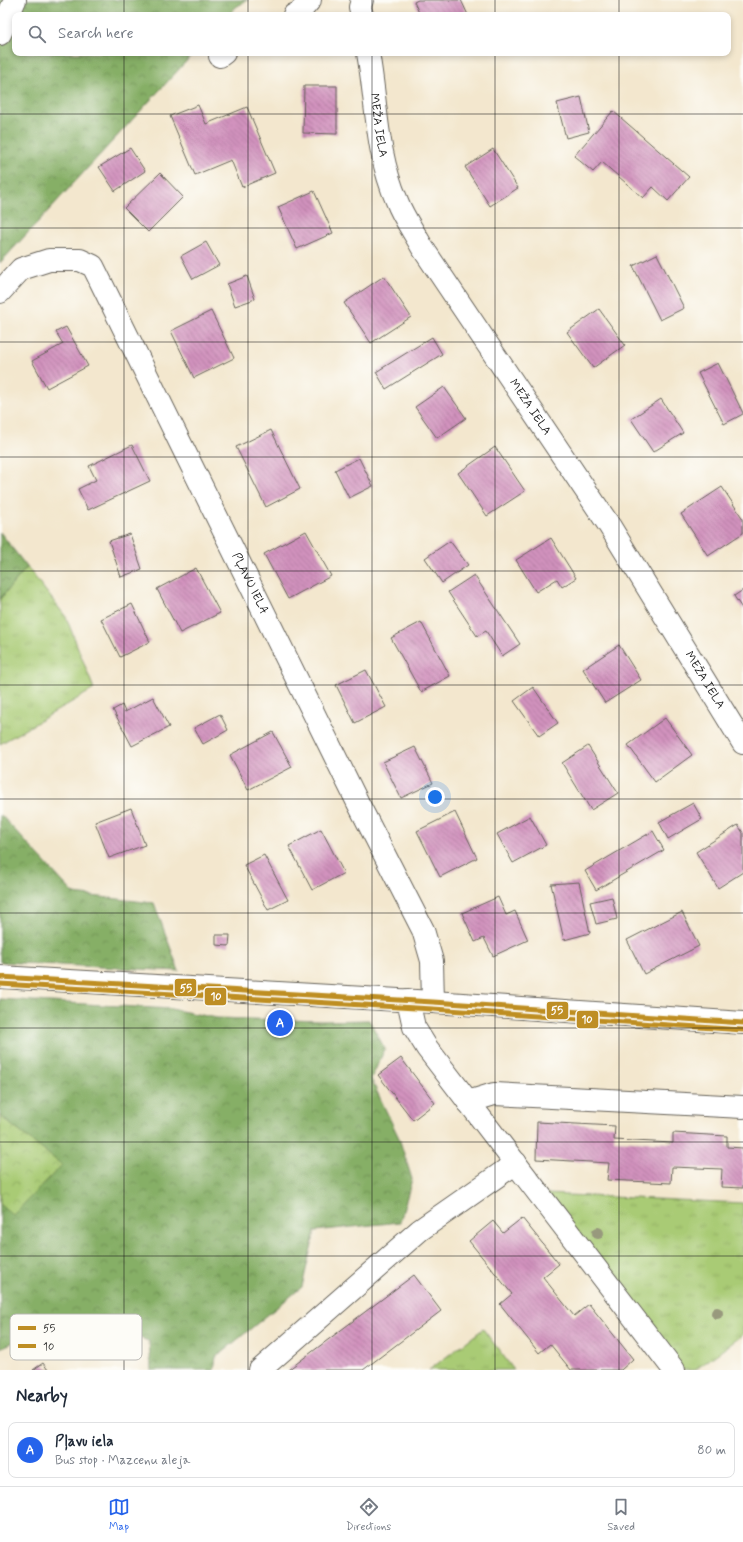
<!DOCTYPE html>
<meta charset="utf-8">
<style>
body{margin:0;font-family:Mynerve,sans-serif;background:#f2f2f3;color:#1f2937}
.you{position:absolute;left:435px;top:797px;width:14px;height:14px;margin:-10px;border:3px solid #fff;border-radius:50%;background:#1a73e8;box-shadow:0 0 0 6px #1a73e833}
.badge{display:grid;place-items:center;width:26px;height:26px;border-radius:50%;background:#2563eb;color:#fff;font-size:13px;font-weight:700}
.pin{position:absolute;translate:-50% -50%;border:2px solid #fff;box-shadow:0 1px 4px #0006}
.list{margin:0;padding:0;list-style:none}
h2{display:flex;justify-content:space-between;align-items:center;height:52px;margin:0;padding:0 16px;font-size:17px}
h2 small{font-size:13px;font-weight:400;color:#747a83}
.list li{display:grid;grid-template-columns:26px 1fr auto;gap:12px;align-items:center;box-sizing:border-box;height:56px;margin:0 8px 8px;padding:0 8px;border:1px solid #e0e1e3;border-radius:8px}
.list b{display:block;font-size:15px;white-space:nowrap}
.list p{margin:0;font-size:13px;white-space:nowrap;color:#747a83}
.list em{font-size:13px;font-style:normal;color:#747a83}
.icon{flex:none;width:22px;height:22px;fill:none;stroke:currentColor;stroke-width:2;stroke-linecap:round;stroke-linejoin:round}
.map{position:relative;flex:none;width:743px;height:1370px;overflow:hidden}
.search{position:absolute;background:#fff;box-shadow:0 2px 6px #0003;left:12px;right:12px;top:12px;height:44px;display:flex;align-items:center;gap:10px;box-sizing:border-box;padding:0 14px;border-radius:8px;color:#747a83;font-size:15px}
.sheet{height:116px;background:#fff}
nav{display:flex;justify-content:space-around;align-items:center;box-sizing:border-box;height:56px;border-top:1px solid #e0e1e3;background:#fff;font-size:11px;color:#747a83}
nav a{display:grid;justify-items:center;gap:2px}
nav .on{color:#2563eb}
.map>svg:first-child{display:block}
</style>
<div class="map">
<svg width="743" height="1370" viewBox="0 0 743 1370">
<defs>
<pattern id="grass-tufts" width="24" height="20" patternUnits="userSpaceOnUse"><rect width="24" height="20" fill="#a9cb74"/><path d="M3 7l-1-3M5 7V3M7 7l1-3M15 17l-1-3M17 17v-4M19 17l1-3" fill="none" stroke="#91ae64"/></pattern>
<pattern id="forest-crowns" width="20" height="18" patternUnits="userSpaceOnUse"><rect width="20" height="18" fill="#86af66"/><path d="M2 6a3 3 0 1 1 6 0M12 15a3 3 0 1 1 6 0" fill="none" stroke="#6d8e53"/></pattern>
<pattern id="park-crowns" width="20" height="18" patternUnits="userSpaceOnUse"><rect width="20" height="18" fill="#a9cb74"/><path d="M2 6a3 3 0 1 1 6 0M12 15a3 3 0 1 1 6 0" fill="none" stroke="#91ae64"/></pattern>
<pattern id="building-back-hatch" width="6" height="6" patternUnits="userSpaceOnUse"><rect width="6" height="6" fill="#d192bd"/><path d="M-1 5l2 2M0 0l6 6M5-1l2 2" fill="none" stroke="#a97699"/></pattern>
</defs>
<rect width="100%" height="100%" fill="#fdfcf7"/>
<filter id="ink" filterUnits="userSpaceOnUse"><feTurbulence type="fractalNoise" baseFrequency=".025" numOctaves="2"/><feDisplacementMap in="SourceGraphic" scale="8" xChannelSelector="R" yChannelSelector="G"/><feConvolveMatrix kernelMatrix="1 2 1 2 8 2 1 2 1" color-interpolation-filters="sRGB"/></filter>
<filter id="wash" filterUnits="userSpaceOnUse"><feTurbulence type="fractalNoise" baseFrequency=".012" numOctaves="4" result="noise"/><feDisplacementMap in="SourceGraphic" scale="16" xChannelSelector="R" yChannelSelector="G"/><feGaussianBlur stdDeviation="0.9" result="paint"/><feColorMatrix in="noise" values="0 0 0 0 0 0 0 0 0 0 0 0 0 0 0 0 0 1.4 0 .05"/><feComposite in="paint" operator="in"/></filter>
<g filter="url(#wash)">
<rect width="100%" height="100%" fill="#f3e7ce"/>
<!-- grass -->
<path fill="url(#grass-tufts)" stroke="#627448" d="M 27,567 L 66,617 L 94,689 L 0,744 L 0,599 Z
M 546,1194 L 743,1203 L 743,1335 L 695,1370 L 683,1370 Z
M 483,1329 L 514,1370 L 429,1370 Z"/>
<!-- forest -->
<path fill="url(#forest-crowns)" stroke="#516641" d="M 0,0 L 248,0 L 236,7 L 229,15 L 15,15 L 15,53 L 194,53 L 0,263 Z
M 0,532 L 27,567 L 0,599 Z
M 0,814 L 74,894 L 154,903 L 179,971 L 0,962 Z
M 0,999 L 171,1009 L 217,1018 L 322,1021 L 369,1020 L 385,1049 L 371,1079 L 399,1138 L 412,1179 L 400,1222 L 315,1231 L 302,1287 L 216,1357 L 214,1370 L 151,1370 L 149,1341 L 73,1317 L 0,1348 Z"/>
<!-- park -->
<path fill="url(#park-crowns)" stroke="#627448" d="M 0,1116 L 62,1165 L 13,1215 L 0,1204 Z"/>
<g id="blocks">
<!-- building -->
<path fill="url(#building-back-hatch)" d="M 418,0 L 461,0 L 468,15 L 420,15 L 414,2 Z
M 304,86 L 337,86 L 337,134 L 303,133 Z
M 581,97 L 589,132 L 566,138 L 557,103 Z
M 198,105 L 206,124 L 247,107 L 275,173 L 242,187 L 231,160 L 195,175 L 170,116 Z
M 613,111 L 689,177 L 668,201 L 653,187 L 643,198 L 602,162 L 593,172 L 574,156 Z
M 130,148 L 145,171 L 115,191 L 99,167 Z
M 493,149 L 518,188 L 490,206 L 465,167 Z
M 160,173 L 183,197 L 148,232 L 124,208 Z
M 314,191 L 333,233 L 297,249 L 278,207 Z
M 206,242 L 219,265 L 193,279 L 181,256 Z
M 657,254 L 684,308 L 660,320 L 633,266 Z
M 247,276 L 255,299 L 235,306 L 227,284 Z
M 384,276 L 411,317 L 371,343 L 344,303 Z
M 599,309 L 625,345 L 593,368 L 567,332 Z
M 211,311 L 234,358 L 194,378 L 171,331 Z
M 66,327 L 88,366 L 47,388 L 32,361 L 63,344 L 56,332 Z
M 432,337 L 442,354 L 386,389 L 376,372 Z
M 718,363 L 743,413 L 743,414 L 724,424 L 698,373 Z
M 444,387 L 466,418 L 437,438 L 415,407 Z
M 661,399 L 683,433 L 653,452 L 631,419 Z
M 271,430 L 300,489 L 266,507 L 236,447 Z
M 132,445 L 150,481 L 88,510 L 78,489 L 96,480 L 89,466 Z
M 495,447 L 525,491 L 487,516 L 458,473 Z
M 359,458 L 373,486 L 349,498 L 335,470 Z
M 722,487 L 743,519 L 743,533 L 708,556 L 681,514 Z
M 306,531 L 331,576 L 288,599 L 264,554 Z
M 130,534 L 142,569 L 121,577 L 109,541 Z
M 551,538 L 576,578 L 562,587 L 557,579 L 536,592 L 516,560 Z
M 450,541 L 468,565 L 442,583 L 425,558 Z
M 196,568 L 220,613 L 180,633 L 157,589 Z
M 474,575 L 520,644 L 502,656 L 486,631 L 477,636 L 448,592 Z
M 743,590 L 743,610 L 734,596 Z
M 132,604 L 150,642 L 120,657 L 101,619 Z
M 421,622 L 450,676 L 421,692 L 391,638 Z
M 619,645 L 641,680 L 605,703 L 583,669 Z
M 366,670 L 386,707 L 355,723 L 336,685 Z
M 533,687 L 558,723 L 539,736 L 514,701 Z
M 153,697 L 169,727 L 132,746 L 113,710 L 122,705 L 125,712 Z
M 220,714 L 228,730 L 203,744 L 194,728 Z
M 665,718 L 692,755 L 655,782 L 628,745 Z
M 273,732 L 292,767 L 248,790 L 230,755 Z
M 588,746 L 618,793 L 591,810 L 562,763 Z
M 415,747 L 433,783 L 401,798 L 383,762 Z
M 693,803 L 702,819 L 668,839 L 659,822 Z
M 131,808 L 145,845 L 109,858 L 95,822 Z
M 455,812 L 477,858 L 440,877 L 417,831 Z
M 530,816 L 546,845 L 513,863 L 497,834 Z
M 738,825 L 743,833 L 743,872 L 718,888 L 696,852 Z
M 321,829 L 344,873 L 312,890 L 289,846 Z
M 653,831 L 664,850 L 596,890 L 585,871 Z
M 264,855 L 288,900 L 268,910 L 244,865 Z
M 579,882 L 590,933 L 564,940 L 551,884 Z
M 498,897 L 506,915 L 515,911 L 528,940 L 493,956 L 484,938 L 475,942 L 462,913 Z
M 612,897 L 617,919 L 596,924 L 590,902 Z
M 682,912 L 699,946 L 644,974 L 627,940 Z
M 216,935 L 230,935 L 229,946 L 216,945 Z
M 401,1058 L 435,1103 L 413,1120 L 378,1075 Z
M 537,1122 L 615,1126 L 614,1140 L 673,1143 L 673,1133 L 727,1136 L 727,1147 L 743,1148 L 743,1188 L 721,1187 L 722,1169 L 672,1167 L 671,1183 L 607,1180 L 609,1163 L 536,1159 Z
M 522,1218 L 559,1264 L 543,1277 L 574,1316 L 589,1304 L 633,1359 L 621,1370 L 571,1370 L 550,1344 L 539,1353 L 500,1304 L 512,1294 L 469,1241 L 493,1221 L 503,1233 Z
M 414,1275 L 441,1311 L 363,1370 L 288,1370 Z
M 43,1363 L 48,1370 L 33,1370 Z"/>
</g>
</g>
<g filter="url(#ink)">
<use href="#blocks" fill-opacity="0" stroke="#67635a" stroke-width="1"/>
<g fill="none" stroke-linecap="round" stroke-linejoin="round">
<!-- minor casing -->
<g stroke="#67635a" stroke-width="24">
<g id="minor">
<path d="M 294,15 L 299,13 L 310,0"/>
<path d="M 362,15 L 360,7 L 362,0"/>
<path id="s1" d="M 368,53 C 377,103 376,154 397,201 C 403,217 414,232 422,247 L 609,525 L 743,743"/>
<path d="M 220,56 L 224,53"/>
<path id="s2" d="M 0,292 L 21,269 L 49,260 L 80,260 L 93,266 L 359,805 L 423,930 L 432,961 L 433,1002"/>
<path d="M 408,1000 L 414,1027 L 427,1048 L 674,1370"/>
<path d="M 468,1102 L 494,1094 L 743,1107"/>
<path d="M 260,1370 L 420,1230 L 516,1163"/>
</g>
</g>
<!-- major casing -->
<g stroke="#67635a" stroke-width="24">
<path id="major" d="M 0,34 L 15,0
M 0,977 L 433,1002 L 743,1023"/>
</g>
<!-- minor -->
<use href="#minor" stroke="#fff" stroke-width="22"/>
<!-- major -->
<use href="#major" stroke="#fff" stroke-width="22"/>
<!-- bus-1 casing -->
<g stroke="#fdfcf7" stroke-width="8">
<path id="bus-1" d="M 0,977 L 433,1002 L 743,1023"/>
</g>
<!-- bus-2 casing -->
<g stroke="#fdfcf7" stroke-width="8">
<path id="bus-2" d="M 0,984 L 433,1009 L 743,1030"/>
</g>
<!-- bus-1 -->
<use href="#bus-1" stroke="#be8e24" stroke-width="5"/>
<!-- bus-2 -->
<use href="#bus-2" stroke="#be8e24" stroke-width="5"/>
</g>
<!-- trees -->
<g fill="#98997d">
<circle cx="598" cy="1233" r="6"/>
<circle cx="717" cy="1313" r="6"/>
</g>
</g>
<!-- grid -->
<path fill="none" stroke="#1c1c1c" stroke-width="1" stroke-opacity="0.55" d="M 124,0 L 124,15M 248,0 L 248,15M 372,0 L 372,15M 495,0 L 495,15M 619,0 L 619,15M 124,53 L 124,1370M 248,53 L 248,1370M 372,53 L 372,1370M 495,53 L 495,1370M 619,53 L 619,1370M 0,114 L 743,114M 0,228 L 743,228M 0,342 L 743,342M 0,457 L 743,457M 0,571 L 743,571M 0,685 L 743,685M 0,799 L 743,799M 0,913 L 743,913M 0,1028 L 743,1028M 0,1142 L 743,1142M 0,1256 L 743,1256"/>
<g text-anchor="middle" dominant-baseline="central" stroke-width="3.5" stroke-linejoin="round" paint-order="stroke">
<!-- street labels -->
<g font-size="12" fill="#1c1c1c" stroke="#fdfcf7">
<text stroke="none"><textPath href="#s1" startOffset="73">MEŽA IELA</textPath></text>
<text stroke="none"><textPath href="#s1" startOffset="397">MEŽA IELA</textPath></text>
<text stroke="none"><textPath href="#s2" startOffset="460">PĻAVU IELA</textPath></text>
<text stroke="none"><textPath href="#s1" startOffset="721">MEŽA IELA</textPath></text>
</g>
</g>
<!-- legend -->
<rect x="10" y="1314" width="132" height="46" rx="6" fill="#fdfcf7" stroke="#bab9b5" stroke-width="1"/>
<rect x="18" y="1326" width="18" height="4" fill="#be8e24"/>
<rect x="18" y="1344" width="18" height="4" fill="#be8e24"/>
<g font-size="11" fill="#1c1c1c">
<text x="43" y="1332">55</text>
<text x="43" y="1350">10</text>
</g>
<g stroke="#fdfcf7" stroke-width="1.5">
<rect x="174" y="978" width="23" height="19" rx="4" fill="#be8e24"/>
<rect x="204" y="987" width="23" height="19" rx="4" fill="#be8e24"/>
<rect x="546" y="1001" width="23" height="19" rx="4" fill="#be8e24"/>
<rect x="576" y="1010" width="23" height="19" rx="4" fill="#be8e24"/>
</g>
<g font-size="11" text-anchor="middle" font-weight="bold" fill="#fff">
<text x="186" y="992">55</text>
<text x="216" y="1000">10</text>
<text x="557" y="1014">55</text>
<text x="587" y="1023">10</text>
</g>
</svg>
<div class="you"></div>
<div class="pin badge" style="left:280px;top:1023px">A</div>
<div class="search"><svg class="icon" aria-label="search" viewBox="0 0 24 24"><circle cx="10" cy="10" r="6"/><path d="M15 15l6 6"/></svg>Search here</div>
</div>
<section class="sheet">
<h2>Nearby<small></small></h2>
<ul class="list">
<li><span class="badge">A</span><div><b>Pļavu iela</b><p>Bus stop · Mazcenu aleja</p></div><em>80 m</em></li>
</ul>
</section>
<nav>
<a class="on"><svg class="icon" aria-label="map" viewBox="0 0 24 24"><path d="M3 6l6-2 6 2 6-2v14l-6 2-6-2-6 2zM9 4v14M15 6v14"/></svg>Map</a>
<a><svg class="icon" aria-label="directions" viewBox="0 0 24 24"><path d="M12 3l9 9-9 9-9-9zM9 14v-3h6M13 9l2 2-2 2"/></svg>Directions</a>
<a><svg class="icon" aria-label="saved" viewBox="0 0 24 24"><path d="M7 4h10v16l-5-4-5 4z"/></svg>Saved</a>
</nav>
